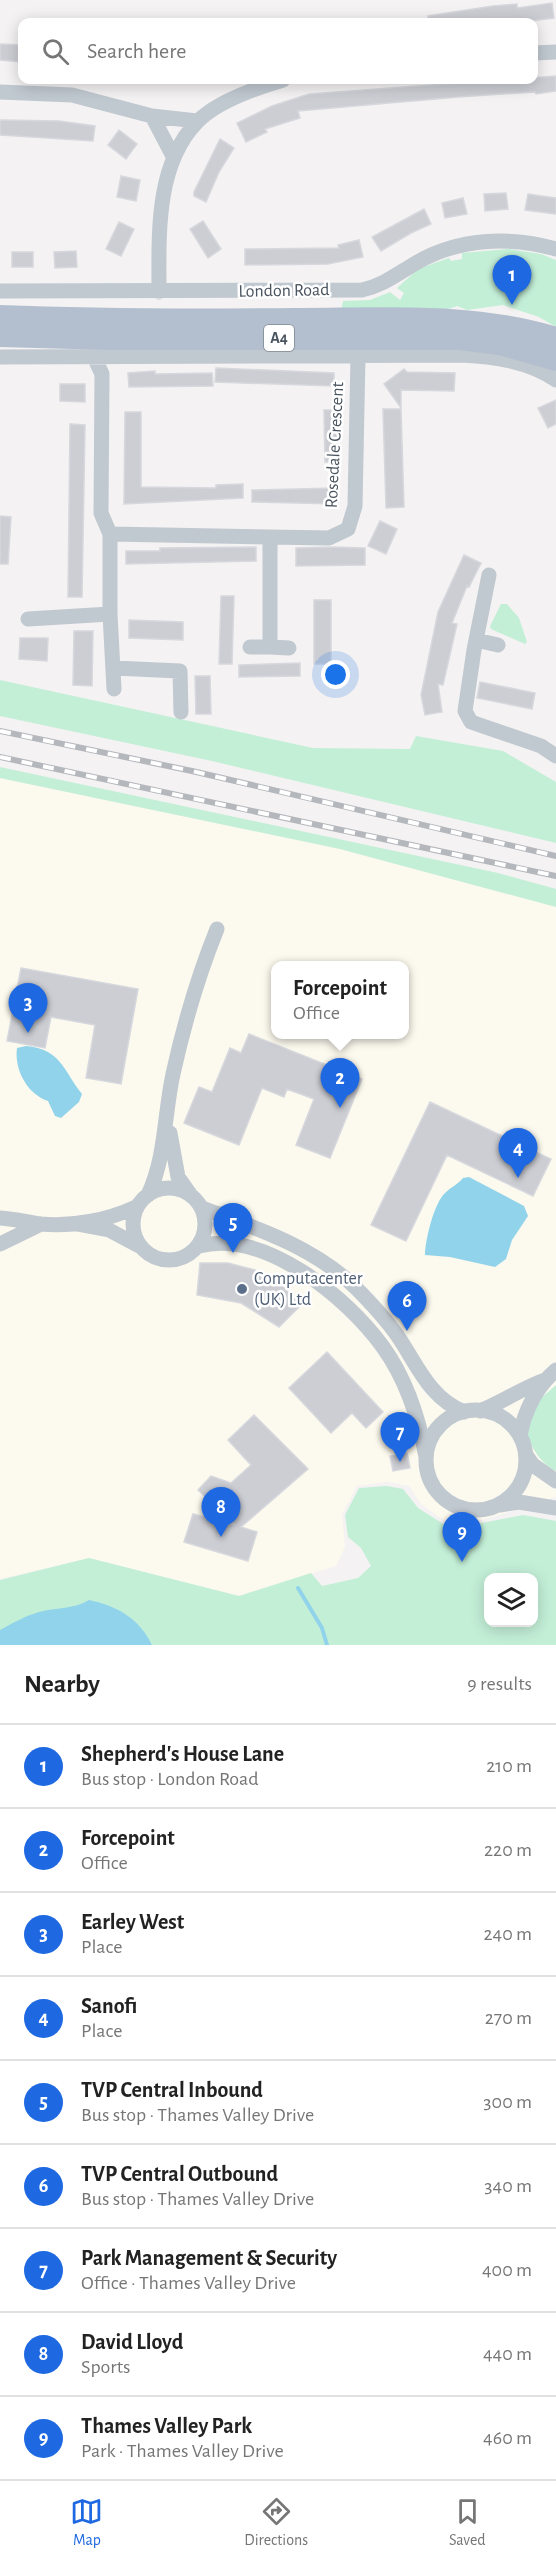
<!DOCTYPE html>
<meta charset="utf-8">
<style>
body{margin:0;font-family:"Alegreya Sans",sans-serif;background:#f2f2f2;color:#222}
.controls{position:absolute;right:18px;bottom:18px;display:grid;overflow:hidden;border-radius:12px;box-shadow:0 3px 15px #0003}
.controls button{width:54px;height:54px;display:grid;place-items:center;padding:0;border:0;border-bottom:2px solid #e0e0e0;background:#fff;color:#222;font:30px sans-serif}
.you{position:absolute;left:336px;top:675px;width:21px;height:21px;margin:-15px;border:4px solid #fff;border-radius:50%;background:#1a73e8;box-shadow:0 0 0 9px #1a73e833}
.badge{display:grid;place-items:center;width:39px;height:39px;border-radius:50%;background:#1e68e2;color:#fff;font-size:20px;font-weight:700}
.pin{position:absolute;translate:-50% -50px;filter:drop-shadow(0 2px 3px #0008)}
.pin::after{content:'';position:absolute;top:32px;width:21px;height:18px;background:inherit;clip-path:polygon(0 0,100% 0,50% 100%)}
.popup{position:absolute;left:271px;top:961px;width:138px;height:78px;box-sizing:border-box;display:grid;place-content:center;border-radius:12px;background:#fff;filter:drop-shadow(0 2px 4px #0005);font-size:20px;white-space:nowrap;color:#767676}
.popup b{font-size:22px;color:#222}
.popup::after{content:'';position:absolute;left:50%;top:100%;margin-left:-12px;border:12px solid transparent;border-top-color:#fff}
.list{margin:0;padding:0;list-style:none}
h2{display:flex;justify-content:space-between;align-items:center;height:78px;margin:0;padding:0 24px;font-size:26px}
h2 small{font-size:20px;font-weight:400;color:#767676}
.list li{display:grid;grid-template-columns:39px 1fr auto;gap:18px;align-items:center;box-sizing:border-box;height:84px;padding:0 24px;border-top:2px solid #e0e0e0}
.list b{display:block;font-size:22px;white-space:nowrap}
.list p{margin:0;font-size:20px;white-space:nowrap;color:#767676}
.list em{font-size:20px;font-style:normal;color:#767676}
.icon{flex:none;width:33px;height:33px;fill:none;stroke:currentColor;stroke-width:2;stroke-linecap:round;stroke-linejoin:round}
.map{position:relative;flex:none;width:556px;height:1645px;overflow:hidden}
.search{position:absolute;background:#fff;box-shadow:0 3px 15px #0003;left:18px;right:18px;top:18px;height:66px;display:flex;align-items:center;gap:15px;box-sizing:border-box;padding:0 21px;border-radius:12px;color:#767676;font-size:22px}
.sheet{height:834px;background:#fff}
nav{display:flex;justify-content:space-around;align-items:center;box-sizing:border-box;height:84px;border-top:2px solid #e0e0e0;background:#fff;font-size:16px;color:#767676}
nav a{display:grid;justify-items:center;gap:3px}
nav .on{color:#1e68e2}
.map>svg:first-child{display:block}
</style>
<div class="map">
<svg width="556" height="1645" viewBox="0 0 556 1645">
<rect width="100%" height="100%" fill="#f4f2f2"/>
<!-- commercial -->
<path fill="#fcf9ee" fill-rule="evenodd" d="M 0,778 L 340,849 L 556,907 L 556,1497 L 476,1522 L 446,1522 L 421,1504 L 409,1486 L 386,1482 L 357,1486 L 342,1514 L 345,1547 L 336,1566 L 239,1596 L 89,1558 L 0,1579 ZM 276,966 L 404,966 L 404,1034 L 276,1034 Z"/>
<!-- green -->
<path fill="#c3efd7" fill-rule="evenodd" d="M 508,249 L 541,254 L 556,260 L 556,327 L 539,317 L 503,305 L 467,310 L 457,306 L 440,312 L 341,312 L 343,301 L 370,300 L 390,292 L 400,300 L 404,293 L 397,288 L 418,269 L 449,258 L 451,261 L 462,259 L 462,253 Z
M 501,604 L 507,604 L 519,618 L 527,642 L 525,644 L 491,629 L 490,626 Z
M 0,680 L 313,748 L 410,749 L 416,736 L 503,751 L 556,782 L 556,843 L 212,761 L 0,716 Z
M 0,767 L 498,873 L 556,889 L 556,907 L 340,849 L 0,778 Z
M 556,1385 L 556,1471 C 540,1464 524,1439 526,1421 C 528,1407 546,1394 556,1385 Z
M 387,1486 L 403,1489 L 418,1508 L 445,1525 L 466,1526 L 523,1515 L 556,1521 L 556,1645 L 0,1645 L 0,1580 L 89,1558 L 239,1596 L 311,1573 L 322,1586 L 358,1578 L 371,1566 L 361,1548 L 348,1537 L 345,1515 L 359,1488 ZM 488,1578 L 534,1578 L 534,1622 L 488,1622 Z"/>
<!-- water -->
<path fill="#91d3eb" d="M 26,1046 C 61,1049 63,1070 82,1094 L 79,1102 L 61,1118 L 55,1116 L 48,1101 C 27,1094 14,1069 17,1048 Z
M 469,1177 L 524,1206 L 528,1216 L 512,1240 L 506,1259 L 495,1267 L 450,1257 L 425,1255 C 425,1241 434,1203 445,1193 C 451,1187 457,1185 463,1178 Z
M 89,1600 C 117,1606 139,1618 152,1645 L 0,1645 L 0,1630 C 13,1623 25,1616 39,1612 C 56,1607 72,1610 89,1600 Z"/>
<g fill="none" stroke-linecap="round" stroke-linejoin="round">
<!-- stream -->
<path stroke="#91d3eb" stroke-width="4" d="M 298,1588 L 322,1628 L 327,1645"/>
</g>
<!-- building -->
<path fill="#ccced4" stroke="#d6d8dd" stroke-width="1.5" d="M 552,3 L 554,18 L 522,22 L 428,22 L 428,16 L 493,6 L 517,4 L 517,8 Z
M 0,44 L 22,45 L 22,62 L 0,60 Z
M 556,76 L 556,91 L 536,94 L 535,92 L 458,97 L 298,111 L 300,118 L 265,129 L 267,132 L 246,142 L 237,123 L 272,106 L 309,94 Z
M 0,120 L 59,121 L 95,126 L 93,141 L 0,135 Z
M 119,130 L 137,144 L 126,159 L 108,145 Z
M 220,139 L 234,148 L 219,172 L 206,202 L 194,196 L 194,192 Z
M 121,176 L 140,180 L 136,201 L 117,197 Z
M 506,193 L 508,209 L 485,211 L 484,194 Z
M 528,194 L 556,198 L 556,214 L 525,210 Z
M 463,198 L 467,214 L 445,218 L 442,203 Z
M 424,209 L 431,224 L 411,233 L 381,251 L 372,237 Z
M 203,221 L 221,249 L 208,258 L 190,229 Z
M 119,222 L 134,229 L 121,256 L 106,249 Z
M 359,240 L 363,257 L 328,264 L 245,265 L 245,249 L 339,248 L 338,245 Z
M 76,251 L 77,267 L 55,268 L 54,252 Z
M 12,252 L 33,252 L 33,267 L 12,267 Z
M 216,368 L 334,373 L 334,386 L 215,382 Z
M 404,369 L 407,372 L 455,373 L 454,391 L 401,390 L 401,408 L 384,384 Z
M 155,371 L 155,374 L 212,373 L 213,386 L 129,387 L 128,373 Z
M 60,384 L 85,384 L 85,402 L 60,401 Z
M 556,400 L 556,424 L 548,428 L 538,408 Z
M 383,409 L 401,409 L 404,507 L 386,508 Z
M 324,410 L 337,410 L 338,462 L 325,462 Z
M 125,412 L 141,412 L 141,487 L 216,488 L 216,485 L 243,484 L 243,498 L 124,504 Z
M 70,424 L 85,425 L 82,597 L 68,597 Z
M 337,488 L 338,504 L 252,502 L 252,490 Z
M 0,516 L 11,517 L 8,564 L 0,564 Z
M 380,521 L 397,529 L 386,554 L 368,546 Z
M 256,547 L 256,561 L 126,564 L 126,551 L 160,551 L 160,548 Z
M 333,547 L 365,548 L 365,565 L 296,566 L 296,548 Z
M 464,555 L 481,563 L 469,587 L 467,586 L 452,623 L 457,624 L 443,685 L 438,684 L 442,712 L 425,715 L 421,695 L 438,612 Z
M 221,596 L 234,596 L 232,664 L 219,664 Z
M 314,600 L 331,600 L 331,664 L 314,664 Z
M 129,620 L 183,622 L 183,640 L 129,638 Z
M 74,631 L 93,631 L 92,686 L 73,685 Z
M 20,638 L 48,638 L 47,661 L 19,659 Z
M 300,663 L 300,676 L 239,677 L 239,665 Z
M 195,676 L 210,676 L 211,714 L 196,714 Z
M 480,682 L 535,693 L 532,709 L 477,698 Z
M 21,968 L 138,989 L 121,1084 L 86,1078 L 95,1025 L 51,1017 L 45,1048 L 7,1041 Z
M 249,1034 L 362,1079 L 330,1158 L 296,1145 L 314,1099 L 287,1089 L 284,1097 L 262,1088 L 239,1145 L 184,1123 L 199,1087 L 212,1092 L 230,1048 L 241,1053 Z
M 430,1102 L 551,1159 L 533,1196 L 447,1155 L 406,1241 L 371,1225 Z
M 200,1263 L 228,1263 L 255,1270 L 279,1283 L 302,1304 L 279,1327 L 241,1303 L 197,1295 Z
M 327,1352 L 383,1412 L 366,1428 L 352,1413 L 331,1433 L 289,1388 Z
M 254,1415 L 308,1469 L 241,1527 L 257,1532 L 248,1561 L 184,1542 L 193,1514 L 235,1525 L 198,1490 L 211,1476 L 231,1483 L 251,1465 L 228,1440 Z
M 407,1453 L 410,1468 L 393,1471 L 390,1456 Z"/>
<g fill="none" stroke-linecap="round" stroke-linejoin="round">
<!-- street -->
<path stroke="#c0c8d0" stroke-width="15" d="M 534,53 L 556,52
M 0,92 L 72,95 L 152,116 L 174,158
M 152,116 L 197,121
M 0,291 L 362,290 C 384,285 397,274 416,263 C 458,238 510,236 556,249
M 159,292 C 159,236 155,165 197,122 C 217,101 256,88 283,80
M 0,357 L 462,355 C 496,357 528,361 556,380
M 95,359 L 102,374 L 101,513 L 110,534 L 329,538 L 348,529 L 355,506 L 358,355
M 110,534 L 110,614
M 489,575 L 474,650 L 465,711 L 471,722 L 541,746 L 556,756
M 28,619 L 110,614 L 114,689
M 476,640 L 498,645
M 250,647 L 270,647 L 270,538
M 270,647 L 289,648
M 114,668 L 180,671 L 181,712
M 170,1133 L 178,1177 L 190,1194
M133 1224a36 36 0 1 1 72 0a36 36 0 1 1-72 0Z
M 148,1195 C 166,1157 164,1115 173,1074 C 184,1024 198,976 217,929
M 202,1208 C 256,1228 312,1246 355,1287 C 369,1301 385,1318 397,1335 C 417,1364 429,1398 464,1412
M 0,1218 C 14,1219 27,1222 41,1224 C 73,1227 108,1220 136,1207
M 77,1224 L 109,1230 L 141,1247
M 0,1244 L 41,1224
M 199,1246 C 264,1229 347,1297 383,1347 C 406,1379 419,1419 426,1457
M426 1460a50 50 0 1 1 100 0a50 50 0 1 1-100 0Z
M 480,1411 C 503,1402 522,1388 545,1380
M 520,1436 C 524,1411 537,1386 556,1370
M 526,1455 L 533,1465 L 556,1481
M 500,1505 L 519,1502 L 556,1508"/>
<!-- primary -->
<path stroke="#b3bfcf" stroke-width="24" d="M 0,317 C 98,321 197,321 295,320 C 383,320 471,313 556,339
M 0,335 L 108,338 L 460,338 L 500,343 L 556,359"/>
<!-- rail casing -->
<g stroke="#b4b7bc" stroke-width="6">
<path id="rail" d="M 0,731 L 192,771 L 556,856
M 0,757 L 556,876"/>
</g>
<!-- rail -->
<use href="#rail" stroke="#fff" stroke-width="4" stroke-dasharray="11" stroke-linecap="butt"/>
</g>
<!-- markers -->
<circle fill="#5c6f8a" stroke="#fff" stroke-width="2" cx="242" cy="1289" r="6"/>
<g text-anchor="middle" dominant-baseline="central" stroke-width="5" stroke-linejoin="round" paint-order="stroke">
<!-- shield labels -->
<rect fill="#fff" stroke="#80878f" stroke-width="1.5" x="264" y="325" width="30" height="26" rx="4.5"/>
<g font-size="16" font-weight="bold" fill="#4a545f">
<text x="279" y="338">A4</text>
</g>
<!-- street labels -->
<g font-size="18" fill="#4a545f" stroke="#fff">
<text transform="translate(284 291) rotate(-1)">London Road</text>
<text transform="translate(335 445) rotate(-87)">Rosedale Crescent</text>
</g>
<!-- service labels -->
<g font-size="18" fill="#4e5e75" stroke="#fff" text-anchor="start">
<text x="254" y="1279">Computacenter<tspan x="254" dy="21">(UK) Ltd</tspan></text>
</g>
</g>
</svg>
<div class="controls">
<button><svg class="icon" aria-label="layers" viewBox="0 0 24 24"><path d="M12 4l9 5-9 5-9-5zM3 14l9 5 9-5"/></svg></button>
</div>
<div class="you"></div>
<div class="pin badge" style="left:512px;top:305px">1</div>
<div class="pin badge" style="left:340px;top:1108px">2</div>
<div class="popup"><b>Forcepoint</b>Office</div>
<div class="pin badge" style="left:28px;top:1033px">3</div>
<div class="pin badge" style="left:518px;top:1178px">4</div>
<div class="pin badge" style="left:233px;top:1253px">5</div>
<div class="pin badge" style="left:407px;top:1331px">6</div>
<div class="pin badge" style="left:400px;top:1462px">7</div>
<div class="pin badge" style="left:221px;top:1537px">8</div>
<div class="pin badge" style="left:462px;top:1562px">9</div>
<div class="search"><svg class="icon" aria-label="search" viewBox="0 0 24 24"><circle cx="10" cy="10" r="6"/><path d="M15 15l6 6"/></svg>Search here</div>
</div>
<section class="sheet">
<h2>Nearby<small>9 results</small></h2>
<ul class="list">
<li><span class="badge">1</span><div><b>Shepherd's House Lane</b><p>Bus stop · London Road</p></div><em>210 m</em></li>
<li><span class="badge">2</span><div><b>Forcepoint</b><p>Office</p></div><em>220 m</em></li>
<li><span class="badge">3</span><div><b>Earley West</b><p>Place</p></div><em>240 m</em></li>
<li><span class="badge">4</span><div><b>Sanofi</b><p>Place</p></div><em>270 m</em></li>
<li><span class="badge">5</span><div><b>TVP Central Inbound</b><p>Bus stop · Thames Valley Drive</p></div><em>300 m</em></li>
<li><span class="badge">6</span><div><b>TVP Central Outbound</b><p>Bus stop · Thames Valley Drive</p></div><em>340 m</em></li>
<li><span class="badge">7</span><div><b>Park Management &amp; Security</b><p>Office · Thames Valley Drive</p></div><em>400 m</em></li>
<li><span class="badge">8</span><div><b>David Lloyd</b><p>Sports</p></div><em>440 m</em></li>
<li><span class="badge">9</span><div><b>Thames Valley Park</b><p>Park · Thames Valley Drive</p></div><em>460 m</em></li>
</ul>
</section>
<nav>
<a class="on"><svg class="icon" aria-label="map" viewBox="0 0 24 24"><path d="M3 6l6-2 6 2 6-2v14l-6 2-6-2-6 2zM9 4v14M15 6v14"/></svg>Map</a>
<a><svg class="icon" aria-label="directions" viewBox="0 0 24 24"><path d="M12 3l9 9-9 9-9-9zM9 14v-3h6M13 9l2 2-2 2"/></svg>Directions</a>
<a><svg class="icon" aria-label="saved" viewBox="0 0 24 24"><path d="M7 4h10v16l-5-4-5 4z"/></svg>Saved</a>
</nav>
